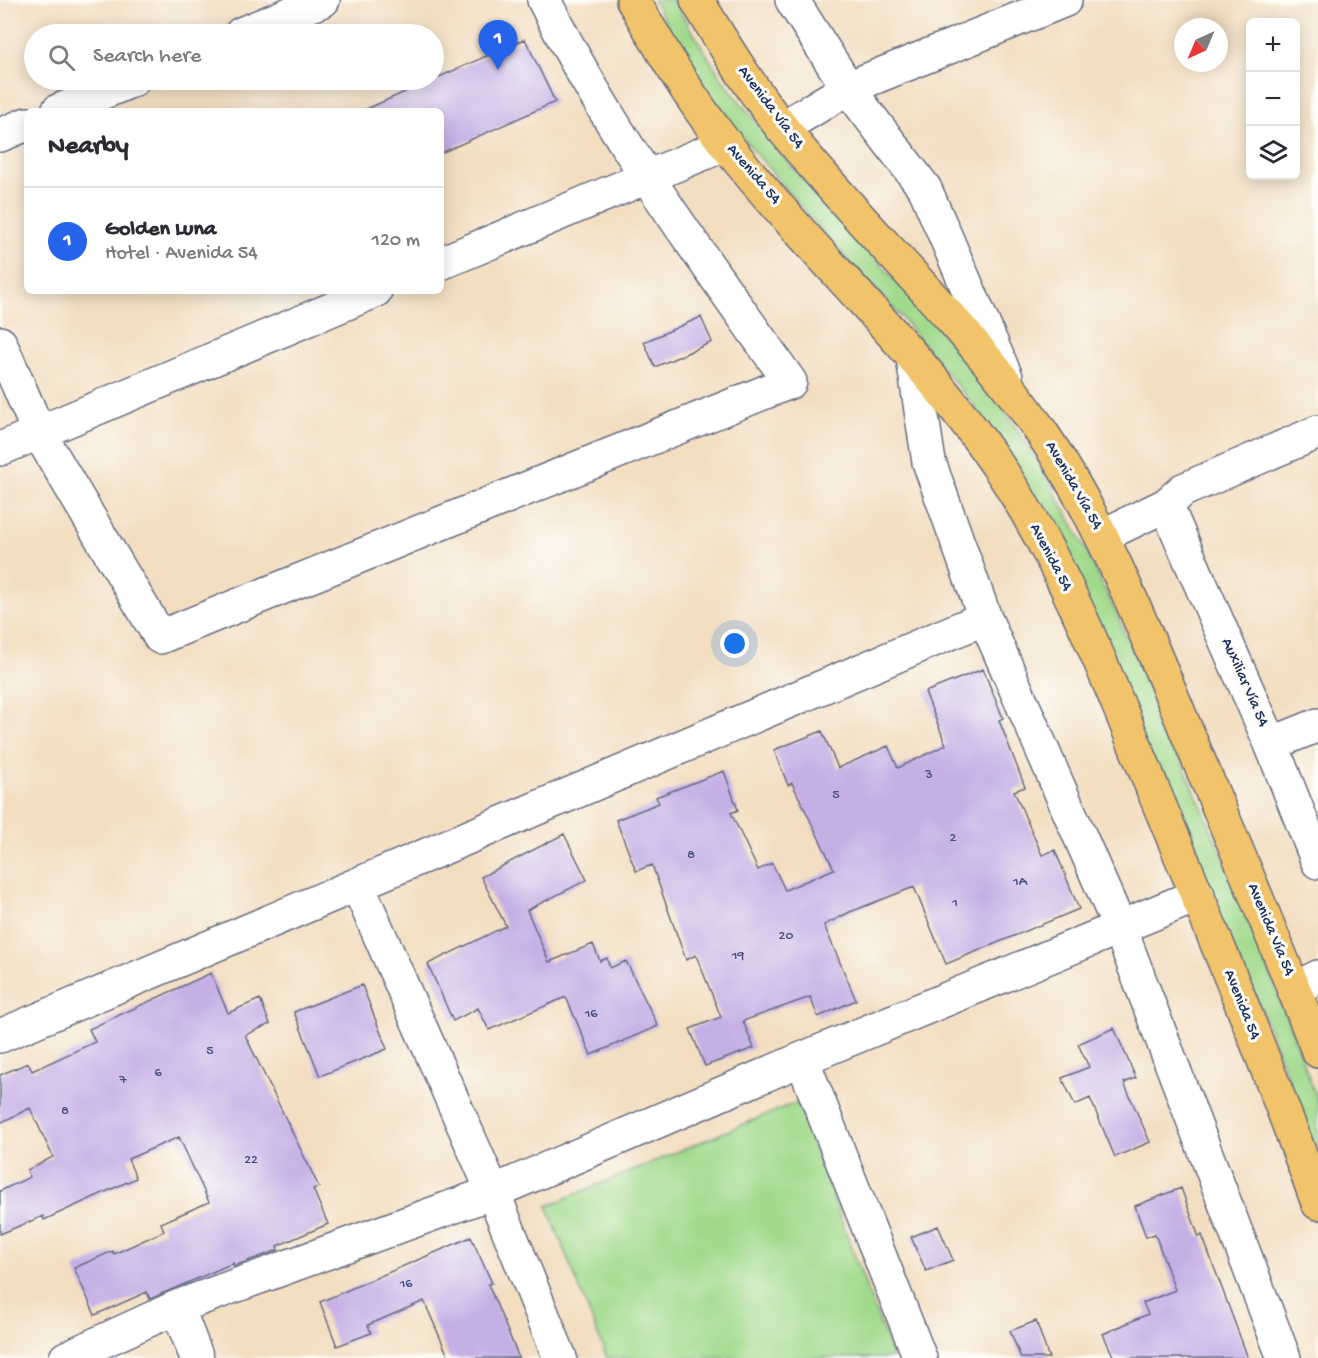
<!DOCTYPE html>
<meta charset="utf-8">
<style>
body{margin:0;font-family:"Gochi Hand",sans-serif;background:#f7f7f7;color:#2b2b33}
.controls{position:absolute;right:18px;top:18px;display:grid;overflow:hidden;border-radius:9px;box-shadow:0 3px 15px #0003}
.controls button{width:54px;height:54px;display:grid;place-items:center;padding:0;border:0;border-bottom:2px solid #e1e1e2;background:#fff;color:#2b2b33;font:30px sans-serif}
.compass{position:absolute;left:1174px;top:18px;width:54px;height:54px;border-radius:50%;background:#fff;box-shadow:0 3px 15px #0003;rotate:224deg}
.you{position:absolute;left:735px;top:644px;width:21px;height:21px;margin:-15px;border:4px solid #fff;border-radius:50%;background:#1a73e8;box-shadow:0 0 0 9px #1a73e833}
.badge{display:grid;place-items:center;width:39px;height:39px;border-radius:50%;background:#2563eb;color:#fff;font-size:20px;font-weight:700}
.pin{position:absolute;translate:-50% -50px;filter:drop-shadow(0 2px 3px #0008)}
.pin::after{content:'';position:absolute;top:32px;width:21px;height:18px;background:inherit;clip-path:polygon(0 0,100% 0,50% 100%)}
.list{margin:0;padding:0;list-style:none}
h2{display:flex;justify-content:space-between;align-items:center;height:78px;margin:0;padding:0 24px;font-size:26px}
h2 small{font-size:20px;font-weight:400;color:#7c7c81}
.list li{display:grid;grid-template-columns:39px 1fr auto;gap:18px;align-items:center;box-sizing:border-box;height:108px;padding:0 24px;border-top:2px solid #e1e1e2}
.list b{display:block;font-size:22px;white-space:nowrap}
.list p{margin:0;font-size:20px;white-space:nowrap;color:#7c7c81}
.list em{font-size:20px;font-style:normal;color:#7c7c81}
.icon{flex:none;width:33px;height:33px;fill:none;stroke:currentColor;stroke-width:2;stroke-linecap:round;stroke-linejoin:round}
.map{position:relative;flex:none;width:1318px;height:1358px;overflow:hidden}
.search{position:absolute;background:#fff;box-shadow:0 3px 15px #0003;left:24px;top:24px;width:420px;height:66px;display:flex;align-items:center;gap:15px;box-sizing:border-box;padding:0 21px;border-radius:33px;color:#7c7c81;font-size:22px}
.panel{position:absolute;background:#fff;box-shadow:0 3px 15px #0003;left:24px;top:108px;width:420px;height:186px;border-radius:9px}
.map>svg:first-child{display:block}
</style>
<div class="map">
<svg width="1318" height="1358" viewBox="0 0 1318 1358">
<rect width="100%" height="100%" fill="#fdfcf7"/>
<filter id="ink" filterUnits="userSpaceOnUse"><feTurbulence type="fractalNoise" baseFrequency=".0167" numOctaves="2"/><feDisplacementMap in="SourceGraphic" scale="12" xChannelSelector="R" yChannelSelector="G"/><feConvolveMatrix kernelMatrix="1 2 1 2 8 2 1 2 1" color-interpolation-filters="sRGB"/></filter>
<filter id="wash" filterUnits="userSpaceOnUse"><feTurbulence type="fractalNoise" baseFrequency=".008" numOctaves="4" result="noise"/><feDisplacementMap in="SourceGraphic" scale="24" xChannelSelector="R" yChannelSelector="G"/><feGaussianBlur stdDeviation="1.35" result="paint"/><feColorMatrix in="noise" values="0 0 0 0 0 0 0 0 0 0 0 0 0 0 0 0 0 1.4 0 .05"/><feComposite in="paint" operator="in"/></filter>
<g filter="url(#wash)">
<rect width="100%" height="100%" fill="#f3dec1"/>
<!-- green -->
<path fill="#a1da8c" stroke="#5e8475" stroke-width="1.5" d="M 653,0 L 673,0 L 721,78 L 790,165 L 918,305 L 992,393 L 1030,449 L 1076,530 L 1115,611 L 1214,835 L 1277,992 L 1318,1102 L 1318,1154 L 1258,1001 L 974,406 L 903,319 L 832,243 L 744,139 L 705,88 Z
M 797,1102 L 893,1358 L 607,1358 L 547,1206 Z"/>
<g id="blocks">
<!-- building -->
<path fill="#c5b0e6" d="M 525,39 L 555,102 L 441,153 L 441,111 L 362,111 Z
M 701,317 L 712,342 L 655,367 L 644,342 Z
M 983,669 L 1003,718 L 999,720 L 1025,787 L 1014,791 L 1042,855 L 1055,850 L 1079,909 L 946,964 L 914,887 L 850,912 L 824,925 L 856,1000 L 818,1017 L 810,997 L 743,1021 L 754,1048 L 705,1066 L 690,1029 L 721,1017 L 696,955 L 686,960 L 652,865 L 636,871 L 616,820 L 659,803 L 656,797 L 724,771 L 738,810 L 731,813 L 758,870 L 772,863 L 785,890 L 834,869 L 792,783 L 788,785 L 774,750 L 822,731 L 838,768 L 888,746 L 898,768 L 946,745 L 925,692 Z
M 564,834 L 587,880 L 527,910 L 549,962 L 593,944 L 600,961 L 607,958 L 610,968 L 626,961 L 658,1026 L 591,1055 L 566,997 L 489,1030 L 478,1008 L 453,1021 L 428,964 L 506,926 L 481,877 Z
M 211,973 L 228,1013 L 260,999 L 270,1024 L 245,1035 L 319,1187 L 313,1189 L 328,1224 L 277,1246 L 278,1250 L 234,1266 L 233,1263 L 150,1299 L 147,1292 L 95,1315 L 74,1268 L 113,1251 L 114,1254 L 164,1231 L 161,1223 L 209,1202 L 179,1137 L 128,1159 L 136,1178 L 44,1220 L 43,1216 L 0,1234 L 0,1191 L 30,1177 L 27,1170 L 53,1157 L 30,1108 L 0,1123 L 0,1075 L 28,1063 L 32,1071 L 95,1042 L 89,1029 Z
M 362,985 L 387,1049 L 320,1076 L 294,1012 Z
M 1114,1028 L 1136,1078 L 1124,1083 L 1150,1142 L 1115,1157 L 1090,1098 L 1075,1105 L 1062,1078 L 1089,1067 L 1078,1044 Z
M 1181,1188 L 1199,1237 L 1202,1235 L 1248,1358 L 1114,1358 L 1103,1334 L 1148,1314 L 1143,1303 L 1175,1290 L 1155,1234 L 1146,1237 L 1135,1206 Z
M 938,1226 L 953,1260 L 926,1271 L 911,1237 Z
M 471,1237 L 492,1283 L 488,1284 L 519,1358 L 449,1358 L 424,1301 L 368,1325 L 371,1333 L 337,1346 L 320,1302 Z
M 1036,1321 L 1049,1358 L 1021,1358 L 1010,1331 Z"/>
</g>
</g>
<g filter="url(#ink)">
<use href="#blocks" fill-opacity="0" stroke="#676c81" stroke-width="1.5"/>
<g fill="none" stroke-linecap="round" stroke-linejoin="round">
<!-- minor casing -->
<g stroke="#676c81" stroke-width="36">
<path id="minor" d="M 792,0 L 848,88 L 925,189 L 1006,377
M 241,34 L 323,0
M 58,111 L 133,80
M 782,128 L 848,88 L 1065,0
M 0,135 L 27,124
M 441,263 L 726,144
M 0,343 L 39,433 L 160,637 L 790,382 C 703,258 611,136 544,0
M 913,358 L 929,462 L 985,618 L 1119,926 L 1284,1358
M 0,449 L 375,291
M 1166,505 L 1271,744 L 1318,862
M 1102,536 L 1166,505 L 1183,490 L 1318,432
M 1271,744 L 1318,725
M 358,886 L 493,1192 L 560,1358
M 1294,989 L 1318,977
M 0,1036 L 985,618
M 802,1059 L 920,1358
M 177,1307 L 197,1358
M 66,1358 L 177,1307 L 493,1192 L 802,1059 L 1198,895"/>
</g>
<!-- major casing -->
<g stroke="#676c81" stroke-width="36">
<path id="major" d="M 633,0 C 661,49 689,97 724,142 C 813,256 924,353 1004,475 C 1068,574 1110,684 1154,792 C 1211,928 1268,1065 1318,1203
M 697,0 C 723,44 751,89 783,129 C 865,232 965,321 1040,430 C 1102,521 1144,629 1186,730 C 1231,837 1277,943 1318,1051"/>
</g>
<!-- minor -->
<use href="#minor" stroke="#fff" stroke-width="33"/>
<!-- major -->
<use href="#major" stroke="#f1c36a" stroke-width="33"/>
</g>
</g>
<g text-anchor="middle" dominant-baseline="central" stroke-width="6" stroke-linejoin="round" paint-order="stroke">
<!-- number labels -->
<g font-size="14" fill="#464f80">
<text x="929" y="775">3</text>
<text x="836" y="795">5</text>
<text x="953" y="838">2</text>
<text x="691" y="855">8</text>
<text x="1020" y="882">1A</text>
<text x="955" y="903">1</text>
<text x="786" y="936">20</text>
<text x="738" y="956">19</text>
<text x="591" y="1014">16</text>
<text x="210" y="1051">5</text>
<text x="158" y="1073">6</text>
<text x="123" y="1080">7</text>
<text x="65" y="1111">8</text>
<text x="251" y="1160">22</text>
<text x="406" y="1284">16</text>
</g>
<!-- street labels -->
<g font-size="16" fill="#1b2f5e" stroke="#fdfcf7">
<text transform="translate(770 108) rotate(53)">Avenida Vía 54</text>
<text transform="translate(753 175) rotate(49)">Avenida 54</text>
<text transform="translate(1073 486) rotate(60)">Avenida Vía 54</text>
<text transform="translate(1050 558) rotate(62)">Avenida 54</text>
<text transform="translate(1244 683) rotate(66)">Auxiliar Vía 54</text>
<text transform="translate(1270 930) rotate(67)">Avenida Vía 54</text>
<text transform="translate(1241 1005) rotate(68)">Avenida 54</text>
</g>
</g>
</svg>
<div class="controls">
<button>+</button>
<button>−</button>
<button><svg class="icon" aria-label="layers" viewBox="0 0 24 24"><path d="M12 4l9 5-9 5-9-5zM3 14l9 5 9-5"/></svg></button>
</div>
<svg class="compass" viewBox="-18 -18 36 36"><path d="M0-13l5 13h-10z" fill="#e53935"/><path d="M0 13l5-13h-10z" fill="#7c7c81"/></svg>
<div class="you"></div>
<div class="pin badge" style="left:498px;top:70px">1</div>
<div class="search"><svg class="icon" aria-label="search" viewBox="0 0 24 24"><circle cx="10" cy="10" r="6"/><path d="M15 15l6 6"/></svg>Search here</div>
<section class="panel">
<h2>Nearby<small></small></h2>
<ul class="list">
<li><span class="badge">1</span><div><b>Golden Luna</b><p>Hotel · Avenida 54</p></div><em>120 m</em></li>
</ul>
</section>
</div>
